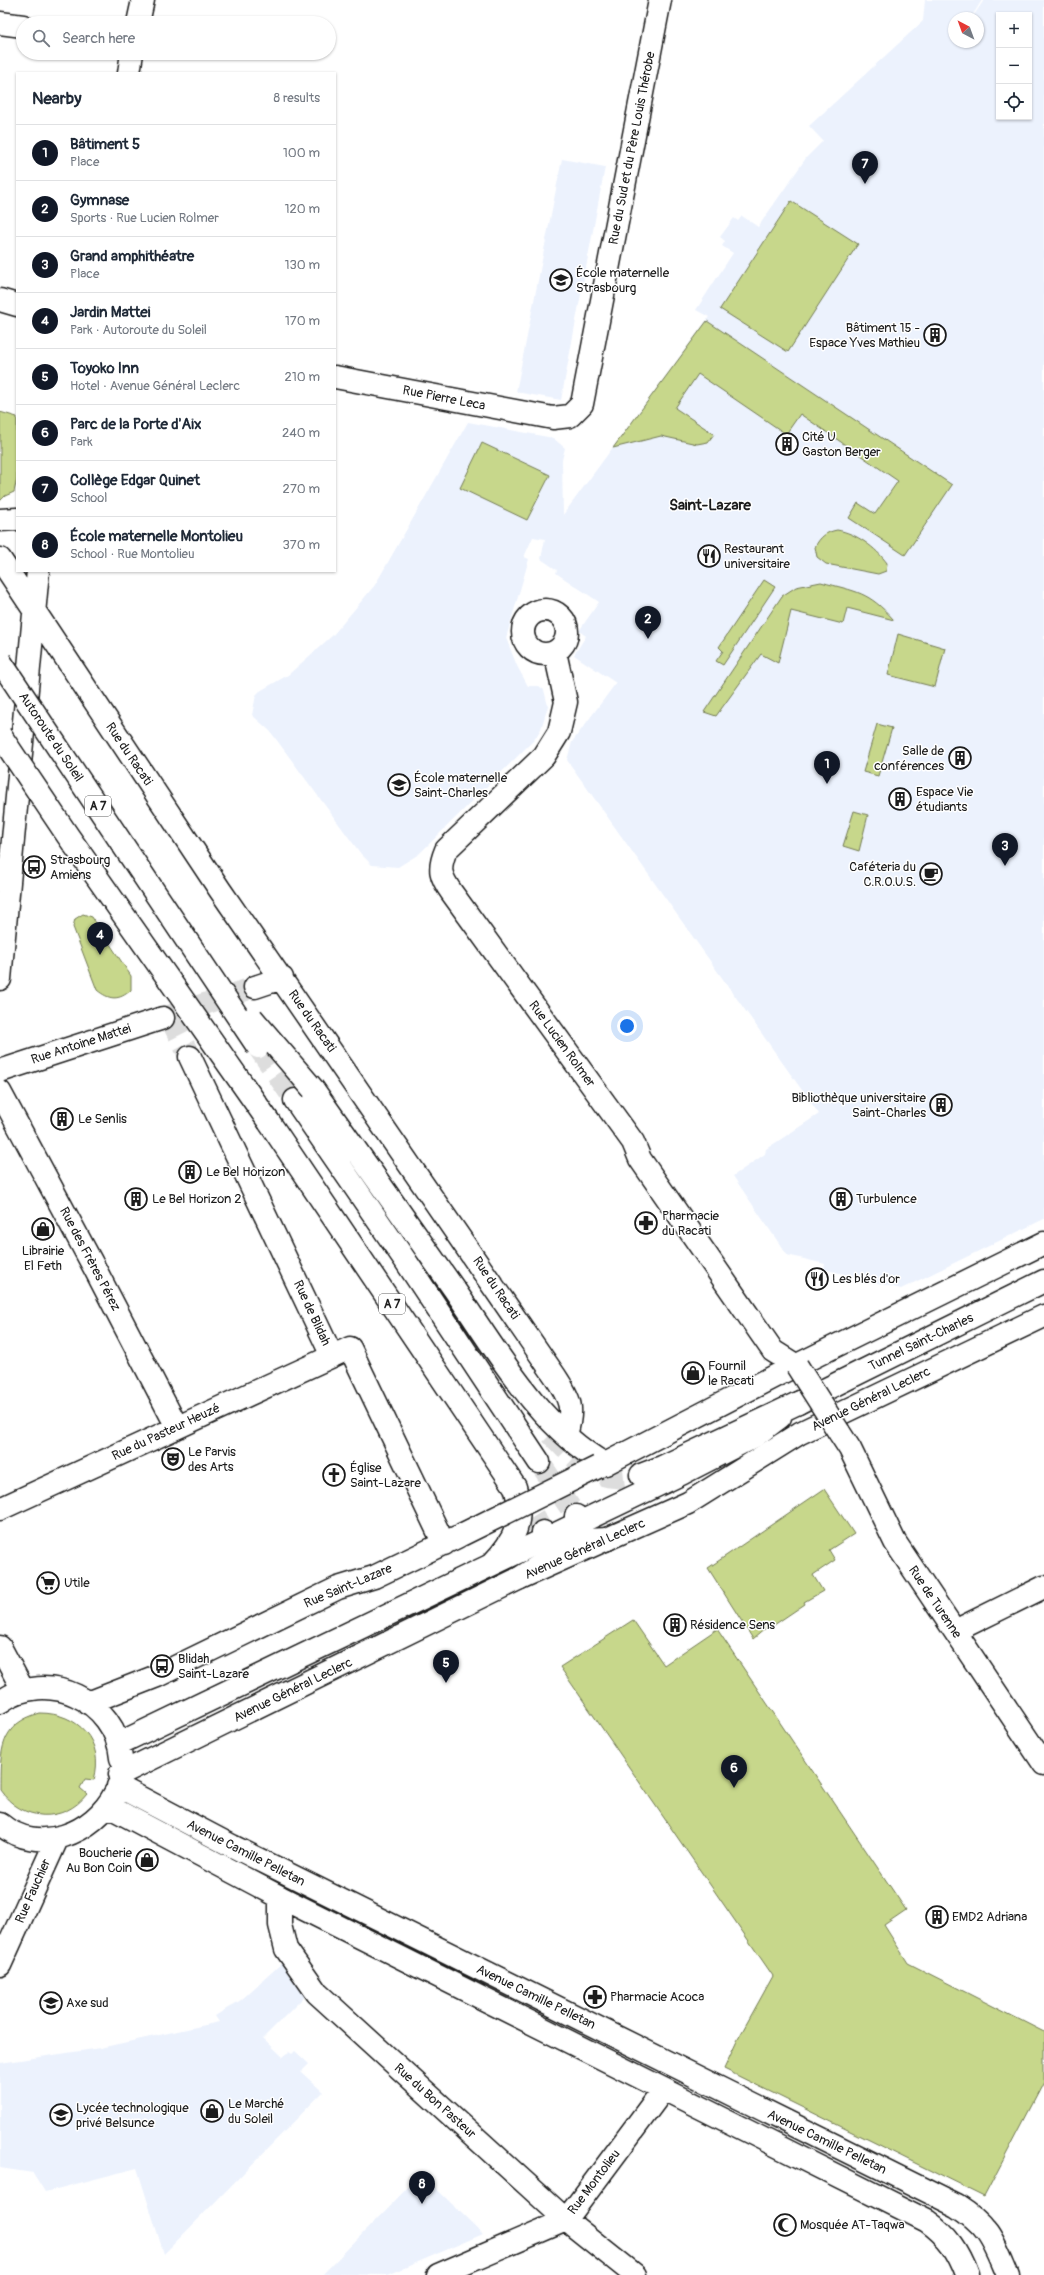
<!DOCTYPE html>
<meta charset="utf-8">
<style>
body{margin:0;font-family:Pangolin,sans-serif;background:#f2f2f3;color:#1f2937}
.controls{position:absolute;right:12px;top:12px;display:grid;overflow:hidden;border-radius:0px;box-shadow:0 1px 3px #0004}
.controls button{width:36px;height:36px;display:grid;place-items:center;padding:0;border:0;border-bottom:1px solid #e0e1e3;background:#fff;color:#1f2937;font:20px sans-serif}
.compass{position:absolute;left:948px;top:12px;width:36px;height:36px;border-radius:50%;background:#fff;box-shadow:0 1px 3px #0004;rotate:319deg}
.you{position:absolute;left:627px;top:1026px;width:14px;height:14px;margin:-10px;border:3px solid #fff;border-radius:50%;background:#1a73e8;box-shadow:0 0 0 6px #1a73e833}
.badge{display:grid;place-items:center;width:26px;height:26px;border-radius:50%;background:#111827;color:#fff;font-size:13px;font-weight:700}
.pin{position:absolute;translate:-50% -33px;filter:drop-shadow(0 1px 2px #0008)}
.pin::after{content:'';position:absolute;top:21px;width:14px;height:12px;background:inherit;clip-path:polygon(0 0,100% 0,50% 100%)}
.list{margin:0;padding:0;list-style:none}
h2{display:flex;justify-content:space-between;align-items:center;height:52px;margin:0;padding:0 16px;font-size:17px}
h2 small{font-size:13px;font-weight:400;color:#747a83}
.list li{display:grid;grid-template-columns:26px 1fr auto;gap:12px;align-items:center;box-sizing:border-box;height:56px;padding:0 16px;border-top:1px solid #e0e1e3}
.list b{display:block;font-size:15px;white-space:nowrap}
.list p{margin:0;font-size:13px;white-space:nowrap;color:#747a83}
.list em{font-size:13px;font-style:normal;color:#747a83}
.icon{flex:none;width:22px;height:22px;fill:none;stroke:currentColor;stroke-width:2;stroke-linecap:round;stroke-linejoin:round}
.map{position:relative;flex:none;width:1044px;height:2275px;overflow:hidden}
.search{position:absolute;background:#fff;box-shadow:0 1px 3px #0004;left:16px;top:16px;width:320px;height:44px;display:flex;align-items:center;gap:10px;box-sizing:border-box;padding:0 14px;border-radius:22px;color:#747a83;font-size:15px}
.panel{position:absolute;background:#fff;box-shadow:0 1px 3px #0004;left:16px;top:72px;width:320px;height:500px;border-radius:0px}
.map>svg:first-child{display:block}
</style>
<div class="map">
<svg width="1044" height="2275" viewBox="0 0 1044 2275">
<rect width="100%" height="100%" fill="#fff"/>
<filter id="ink" filterUnits="userSpaceOnUse"><feTurbulence type="fractalNoise" baseFrequency=".025" numOctaves="2"/><feDisplacementMap in="SourceGraphic" scale="8" xChannelSelector="R" yChannelSelector="G"/><feConvolveMatrix kernelMatrix="1 2 1 2 8 2 1 2 1" color-interpolation-filters="sRGB"/></filter>
<g filter="url(#ink)">
<!-- built -->
<path fill="#ecf2fd" fill-rule="evenodd" d="M 925,0 L 982,0 L 971,18 L 954,18 L 954,42 L 978,42 L 978,18 L 972,18 L 984,0 L 1044,0 L 1044,1219 L 901,1289 L 824,1269 L 825,1264 L 787,1255 L 733,1176 L 765,1154 L 766,1149 L 819,1114 L 567,760 L 572,742 L 616,683 L 574,655 L 586,636 L 579,631 L 599,602 L 556,573 L 557,570 L 541,559 L 545,539 L 533,537 L 524,557 L 529,559 L 506,638 L 517,666 L 528,686 L 539,686 L 544,690 L 548,706 L 541,729 L 534,740 L 419,854 L 398,867 L 372,865 L 361,854 L 270,731 L 252,715 L 256,695 L 260,691 L 288,675 L 333,635 L 375,585 L 468,422 L 553,438 L 565,448 L 562,460 L 563,515 L 709,317 L 696,310 L 733,253 L 722,246 L 725,241 L 720,237 L 734,218 L 738,221 L 742,216 L 758,227 L 806,158 L 823,141 L 809,126 L 923,21 ZM 999,15 L 1029,15 L 1029,117 L 999,117 Z
M 562,159 L 605,167 L 561,400 L 516,392 Z
M 282,1963 L 305,1996 L 263,2038 L 283,2057 L 289,2052 L 292,2054 L 295,2051 L 309,2064 L 301,2072 L 323,2092 L 164,2254 L 137,2168 L 45,2192 L 33,2173 L 0,2168 L 0,2063 L 100,2048 L 219,2022 L 215,2016 L 241,2000 Z
M 421,2174 L 483,2234 L 388,2275 L 323,2274 Z"/>
<!-- green -->
<path fill="#c7d78b" stroke="#727a54" d="M 791,201 L 858,244 L 788,352 L 720,309 Z
M 707,321 L 952,485 L 905,555 L 849,518 L 858,503 L 875,514 L 898,481 L 800,414 L 786,434 L 698,374 L 675,408 L 714,434 L 708,442 L 697,444 L 661,436 L 613,448 Z
M 0,412 L 17,417 L 17,479 L 14,492 L 5,496 L 0,501 Z
M 482,443 L 550,475 L 527,520 L 460,488 Z
M 837,530 C 856,533 876,548 887,563 L 886,571 L 878,574 L 826,564 L 817,557 L 815,547 C 820,537 826,532 837,530 Z
M 764,580 L 775,587 L 723,665 L 716,661 L 723,651 L 719,647 Z
M 821,582 C 857,592 868,591 894,620 L 847,608 L 843,624 L 791,611 L 778,663 L 761,654 L 716,716 L 704,712 L 782,596 L 796,587 Z
M 898,634 L 945,648 L 935,687 L 888,675 Z
M 877,724 L 892,728 L 878,776 L 863,772 Z
M 854,811 L 868,815 L 859,851 L 843,846 Z
M 83,914 L 92,917 L 131,976 L 131,990 C 119,1001 109,1000 97,990 L 73,927 L 75,919 Z
M 824,1489 L 854,1534 L 829,1550 L 835,1560 L 813,1575 L 823,1591 L 804,1602 L 805,1604 L 774,1625 L 772,1623 L 753,1639 L 708,1568 Z
M 633,1620 L 664,1665 L 717,1629 L 906,1910 L 884,1925 L 908,1963 L 1044,2032 L 1044,2082 L 984,2197 L 724,2069 L 737,2041 L 773,1976 L 560,1667 Z
M 40,1713 C 78,1713 105,1741 94,1780 L 85,1779 L 80,1788 L 87,1794 C 64,1824 22,1822 0,1790 C 0,1750 0,1724 40,1713 Z"/>
<g fill="none" stroke-linecap="round" stroke-linejoin="round">
<!-- minor-tunnel -->
<path stroke="#ddd" stroke-width="22" stroke-dasharray="22 11" stroke-linecap="butt" d="M 169,1016 L 190,1057
M 163,1018 L 255,987"/>
<!-- highway-tunnel -->
<path stroke="#ddd" stroke-width="22" stroke-dasharray="22 11" stroke-linecap="butt" d="M 258,1047 L 295,1100
M 551,1434 C 569,1452 588,1476 615,1477 C 623,1478 633,1475 641,1475
M 539,1462 L 576,1516
M 516,1488 L 543,1532"/>
<!-- minor casing -->
<g stroke="#1c1c1c" stroke-width="25">
<path id="minor" d="M 0,23 L 23,26
M 138,23 L 143,0
M 129,73 L 132,53
M 0,300 L 17,305
M 335,377 L 553,418 L 570,416 L 582,404 L 660,0
M 0,520 L 17,519
M 0,559 L 220,890 L 555,1376 C 571,1400 574,1408 566,1435
M523 632a22 22 0 1 1 44 0a22 22 0 1 1-44 0Z
M 555,652 L 566,702 L 559,732 L 544,756 L 446,850 C 438,869 440,876 452,893 L 633,1142 L 640,1159 L 773,1351 L 797,1366
M 0,979 L 38,571
M 255,987 L 282,978
M 190,1057 L 332,1356
M 0,1071 L 163,1018
M 0,1092 L 94,1267 L 177,1427
M 839,1432 L 850,1449 L 895,1542 L 1044,1764
M 0,1509 L 350,1348 L 444,1544
M 955,1631 L 1044,1587
M 0,1647 L 23,1690
M 0,1702 C 47,1668 116,1700 121,1758
M 88,1703 L 157,1676 L 338,1588 L 374,1577 L 457,1537
M 120,1743 L 683,1473 L 755,1436 L 780,1417
M 120,1774 L 520,1578 L 607,1539
M 118,1786 L 232,1846 L 957,2206 C 990,2227 993,2240 1008,2275
M 108,1806 L 280,1897 L 927,2221 C 948,2236 958,2251 967,2275
M 0,1824 C 38,1856 94,1834 115,1793
M 280,1897 L 280,1925 L 286,1949 L 317,1993 L 566,2220 L 635,2275
M 0,1965 L 57,1839
M 438,2275 L 566,2220 L 663,2090"/>
</g>
<!-- major casing -->
<g stroke="#1c1c1c" stroke-width="25">
<path id="major" d="M 798,1403 L 1044,1281
M 605,1464 L 783,1372 L 1044,1243
M 607,1539 L 688,1503 L 800,1433 L 1044,1316"/>
</g>
<!-- highway casing -->
<g stroke="#1c1c1c" stroke-width="25">
<path id="highway" d="M 313,1089 C 360,1156 407,1222 454,1289 C 497,1351 538,1426 605,1464
M 295,1100 L 405,1260 L 539,1462
M 269,1122 L 515,1487 C 525,1521 515,1540 492,1564
M 641,1475 L 662,1467 L 798,1403
M 543,1532 C 561,1544 586,1540 607,1539
M 520,1578 C 539,1565 580,1544 576,1516"/>
</g>
<!-- minor -->
<use href="#minor" stroke="#fff" stroke-width="22"/>
<!-- major -->
<use href="#major" stroke="#fff" stroke-width="22"/>
<!-- highway -->
<use href="#highway" stroke="#fff" stroke-width="22"/>
<!-- minor-bridge casing -->
<g stroke="#1c1c1c" stroke-width="25" stroke-linecap="butt">
<path id="minor-bridge" d="M 797,1366 L 839,1432
M 461,1535 L 598,1467"/>
</g>
<!-- highway-bridge casing -->
<g stroke="#1c1c1c" stroke-width="25" stroke-linecap="butt">
<path id="highway-bridge" d="M 0,661 L 258,1047
M 0,735 L 68,836 L 269,1122
M 252,1018 L 313,1089"/>
</g>
<!-- minor-bridge -->
<use href="#minor-bridge" stroke="#fff" stroke-width="22"/>
<!-- highway-bridge -->
<use href="#highway-bridge" stroke="#fff" stroke-width="22"/>
</g>
</g>
<!-- icons -->
<defs>
<g id="school-ring" transform="scale(1.15)"><circle r="9.5" fill="#fff" stroke="#1c1c1c" stroke-width="1.5"/><path d="M0-5L7-2L0 1L-7-2ZM-4 1L0 2.5L4 1V4Q0 6-4 4Z" fill="#1c1c1c"/></g>
<g id="building-ring" transform="scale(1.15)"><circle r="9.5" fill="#fff" stroke="#1c1c1c" stroke-width="1.5"/><path d="M-4-6H4V6H1V3H-1V6H-4ZM-2.5-4.3h1.7v1.8h-1.7ZM.8-4.3h1.7v1.8H.8ZM-2.5-1h1.7V.8h-1.7ZM.8-1h1.7V.8H.8Z" fill="#1c1c1c"/></g>
<g id="restaurant-ring" transform="scale(1.15)"><circle r="9.5" fill="#fff" stroke="#1c1c1c" stroke-width="1.5"/><path d="M-5-6h1v4h1v-4h1v4h1v-4h1v5L-1.5 .5V6h-2V.5L-5-1ZM5-6V6H3V1.5H1.5Q1.5-4 5-6Z" fill="#1c1c1c"/></g>
<g id="bus-ring" transform="scale(1.15)"><circle r="9.5" fill="#fff" stroke="#1c1c1c" stroke-width="1.5"/><path d="M-5-6H5V4H4V6H2V4H-2V6H-4V4H-5ZM-3.5-4V0h7V-4ZM-3.5 1.2v1.5H-2V1.2ZM2 1.2v1.5H3.5V1.2Z" fill="#1c1c1c"/></g>
<g id="cafe-ring" transform="scale(1.15)"><circle r="9.5" fill="#fff" stroke="#1c1c1c" stroke-width="1.5"/><path d="M-5.5-4.5H6V0H3Q3 3.5 0 3.5H-2.5Q-5.5 3.5-5.5 0ZM3-3.2v2h1.7v-2ZM-6 4.5H4V6H-6Z" fill="#1c1c1c"/></g>
<g id="pharmacy-ring" transform="scale(1.15)"><circle r="9.5" fill="#fff" stroke="#1c1c1c" stroke-width="1.5"/><path d="M-2-6h4v4h4v4h-4v4h-4v-4h-4v-4h4Z" fill="#1c1c1c"/></g>
<g id="shop-ring" transform="scale(1.15)"><circle r="9.5" fill="#fff" stroke="#1c1c1c" stroke-width="1.5"/><path d="M-5-2.5h2.3a2.7 3.5 0 0 1 5.4 0H5L5.5 6h-11ZM-1.5-2.5h3a1.5 2.3 0 0 0-3 0Z" fill="#1c1c1c"/></g>
<g id="theatre-ring" transform="scale(1.15)"><circle r="9.5" fill="#fff" stroke="#1c1c1c" stroke-width="1.5"/><path d="M-5-5.5Q0-4 5-5.5V0Q5 5 0 6Q-5 5-5 0ZM-3.3-2.5H-1v1.5H-3.3ZM1-2.5H3.3v1.5H1ZM-2.8 1Q0 5.5 2.8 1Z" fill="#1c1c1c"/></g>
<g id="church-ring" transform="scale(1.15)"><circle r="9.5" fill="#fff" stroke="#1c1c1c" stroke-width="1.5"/><path d="M-1.2-6h2.4v3.5h3.3v2.4h-3.3V6h-2.4V-.1h-3.3v-2.4h3.3Z" fill="#1c1c1c"/></g>
<g id="supermarket-ring" transform="scale(1.15)"><circle r="9.5" fill="#fff" stroke="#1c1c1c" stroke-width="1.5"/><path d="M-6-5.5h2.5l.6 2H6L4.5 2H-2.5L-4.4-4H-6ZM-1.5 3.2a1.3 1.3 0 1 0 .1 0ZM3 3.2a1.3 1.3 0 1 0 .1 0Z" fill="#1c1c1c"/></g>
<g id="university-ring" transform="scale(1.15)"><circle r="9.5" fill="#fff" stroke="#1c1c1c" stroke-width="1.5"/><path d="M0-5L7-2L0 1L-7-2ZM-4 1L0 2.5L4 1V4Q0 6-4 4Z" fill="#1c1c1c"/></g>
<g id="mosque-ring" transform="scale(1.15)"><circle r="9.5" fill="#fff" stroke="#1c1c1c" stroke-width="1.5"/><path d="M3.5-4.9A6 6 0 1 0 3.5 4.9A5 5 0 1 1 3.5-4.9Z" fill="#1c1c1c"/></g>
</defs>
<g fill-rule="evenodd">
<use href="#school-ring" x="561" y="280"/>
<use href="#building-ring" x="935" y="335"/>
<use href="#building-ring" x="787" y="444"/>
<use href="#restaurant-ring" x="709" y="556"/>
<use href="#building-ring" x="960" y="758"/>
<use href="#school-ring" x="399" y="785"/>
<use href="#building-ring" x="900" y="799"/>
<use href="#bus-ring" x="34" y="867"/>
<use href="#cafe-ring" x="931" y="874"/>
<use href="#building-ring" x="941" y="1105"/>
<use href="#building-ring" x="62" y="1119"/>
<use href="#building-ring" x="190" y="1172"/>
<use href="#building-ring" x="136" y="1199"/>
<use href="#building-ring" x="841" y="1199"/>
<use href="#pharmacy-ring" x="646" y="1223"/>
<use href="#shop-ring" x="43" y="1229"/>
<use href="#restaurant-ring" x="817" y="1279"/>
<use href="#shop-ring" x="693" y="1373"/>
<use href="#theatre-ring" x="173" y="1459"/>
<use href="#church-ring" x="334" y="1475"/>
<use href="#supermarket-ring" x="48" y="1583"/>
<use href="#building-ring" x="675" y="1625"/>
<use href="#bus-ring" x="162" y="1666"/>
<use href="#shop-ring" x="147" y="1860"/>
<use href="#building-ring" x="937" y="1917"/>
<use href="#pharmacy-ring" x="595" y="1997"/>
<use href="#university-ring" x="51" y="2003"/>
<use href="#shop-ring" x="212" y="2111"/>
<use href="#school-ring" x="61" y="2115"/>
<use href="#mosque-ring" x="785" y="2225"/>
</g>
<g text-anchor="middle" dominant-baseline="central" stroke-width="3" stroke-linejoin="round" paint-order="stroke">
<!-- shield labels -->
<g fill="#fff" stroke="#606060" stroke-width="1">
<rect x="85" y="796" width="26" height="20" rx="3"/>
<rect x="379" y="1294" width="26" height="20" rx="3"/>
</g>
<g font-size="12" font-weight="bold" fill="#1c1c1c">
<text x="98" y="806">A 7</text>
<text x="392" y="1304">A 7</text>
</g>
<!-- street labels -->
<g font-size="13" fill="#1c1c1c" stroke="#fff">
<text transform="translate(632 148) rotate(-79)">Rue du Sud et du Père Louis Thérobe</text>
<text transform="translate(444 398) rotate(11)">Rue Pierre Leca</text>
<text transform="translate(51 737) rotate(56)">Autoroute du Soleil</text>
<text transform="translate(129 754) rotate(56)">Rue du Racati</text>
<text transform="translate(312 1021) rotate(55)">Rue du Racati</text>
<text transform="translate(81 1044) rotate(-18)">Rue Antoine Mattei</text>
<text transform="translate(562 1044) rotate(54)">Rue Lucien Rolmer</text>
<text transform="translate(90 1259) rotate(62)">Rue des Frères Pérez</text>
<text transform="translate(496 1288) rotate(56)">Rue du Racati</text>
<text transform="translate(312 1313) rotate(65)">Rue de Blidah</text>
<text transform="translate(921 1342) rotate(-26)">Tunnel Saint-Charles</text>
<text transform="translate(871 1399) rotate(-26)">Avenue Général Leclerc</text>
<text transform="translate(166 1432) rotate(-25)">Rue du Pasteur Heuzé</text>
<text transform="translate(585 1549) rotate(-24)">Avenue Général Leclerc</text>
<text transform="translate(348 1586) rotate(-23)">Rue Saint-Lazare</text>
<text transform="translate(935 1602) rotate(56)">Rue de Turenne</text>
<text transform="translate(293 1690) rotate(-26)">Avenue Général Leclerc</text>
<text transform="translate(246 1853) rotate(27)">Avenue Camille Pelletan</text>
<text transform="translate(33 1891) rotate(-66)">Rue Fauchier</text>
<text transform="translate(536 1997) rotate(26)">Avenue Camille Pelletan</text>
<text transform="translate(435 2101) rotate(42)">Rue du Bon Pasteur</text>
<text transform="translate(827 2142) rotate(26)">Avenue Camille Pelletan</text>
<text transform="translate(594 2182) rotate(-53)">Rue Montolieu</text>
</g>
<!-- poi labels -->
<g font-size="13" fill="#1c1c1c" stroke="#fff" text-anchor="start">
<text x="576" y="273">École maternelle<tspan x="576" dy="15">Strasbourg</tspan></text>
<text x="920" y="328" text-anchor="end">Bâtiment 15 -<tspan x="920" dy="15">Espace Yves Mathieu</tspan></text>
<text x="802" y="437">Cité U<tspan x="802" dy="15">Gaston Berger</tspan></text>
<text x="724" y="549">Restaurant<tspan x="724" dy="15">universitaire</tspan></text>
<text x="944" y="751" text-anchor="end">Salle de<tspan x="944" dy="15">conférences</tspan></text>
<text x="414" y="778">École maternelle<tspan x="414" dy="15">Saint-Charles</tspan></text>
<text x="916" y="792">Espace Vie<tspan x="916" dy="15">étudiants</tspan></text>
<text x="50" y="860">Strasbourg<tspan x="50" dy="15">Amiens</tspan></text>
<text x="916" y="867" text-anchor="end">Caféteria du<tspan x="916" dy="15">C.R.O.U.S.</tspan></text>
<text x="926" y="1098" text-anchor="end">Bibliothèque universitaire<tspan x="926" dy="15">Saint-Charles</tspan></text>
<text x="78" y="1119">Le Senlis</text>
<text x="206" y="1172">Le Bel Horizon</text>
<text x="152" y="1199">Le Bel Horizon 2</text>
<text x="856" y="1199">Turbulence</text>
<text x="662" y="1216">Pharmacie<tspan x="662" dy="15">du Racati</tspan></text>
<text x="43" y="1251" text-anchor="middle">Librairie<tspan x="43" dy="15">El Feth</tspan></text>
<text x="832" y="1279">Les blés d'or</text>
<text x="708" y="1366">Fournil<tspan x="708" dy="15">le Racati</tspan></text>
<text x="188" y="1452">Le Parvis<tspan x="188" dy="15">des Arts</tspan></text>
<text x="350" y="1468">Église<tspan x="350" dy="15">Saint-Lazare</tspan></text>
<text x="64" y="1583">Utile</text>
<text x="690" y="1625">Résidence Sens</text>
<text x="178" y="1659">Blidah<tspan x="178" dy="15">Saint-Lazare</tspan></text>
<text x="132" y="1853" text-anchor="end">Boucherie<tspan x="132" dy="15">Au Bon Coin</tspan></text>
<text x="952" y="1917">EMD2 Adriana</text>
<text x="610" y="1997">Pharmacie Acoca</text>
<text x="66" y="2003">Axe sud</text>
<text x="228" y="2104">Le Marché<tspan x="228" dy="15">du Soleil</tspan></text>
<text x="76" y="2108">Lycée technologique<tspan x="76" dy="15">privé Belsunce</tspan></text>
<text x="800" y="2225">Mosquée AT-Taqwa</text>
</g>
<!-- quarter labels -->
<g font-size="15" font-weight="bold" fill="#1c1c1c" stroke="#fff">
<text x="710" y="505">Saint-Lazare</text>
</g>
</g>
</svg>
<div class="controls">
<button>+</button>
<button>−</button>
<button><svg class="icon" aria-label="locate" viewBox="0 0 24 24"><circle cx="12" cy="12" r="6"/><path d="M12 2v4M12 18v4M2 12h4M18 12h4"/></svg></button>
</div>
<svg class="compass" viewBox="-18 -18 36 36"><path d="M0-13l5 13h-10z" fill="#e53935"/><path d="M0 13l5-13h-10z" fill="#747a83"/></svg>
<div class="you"></div>
<div class="pin badge" style="left:827px;top:784px">1</div>
<div class="pin badge" style="left:648px;top:639px">2</div>
<div class="pin badge" style="left:1005px;top:866px">3</div>
<div class="pin badge" style="left:100px;top:955px">4</div>
<div class="pin badge" style="left:446px;top:1683px">5</div>
<div class="pin badge" style="left:734px;top:1788px">6</div>
<div class="pin badge" style="left:865px;top:184px">7</div>
<div class="pin badge" style="left:422px;top:2204px">8</div>
<div class="search"><svg class="icon" aria-label="search" viewBox="0 0 24 24"><circle cx="10" cy="10" r="6"/><path d="M15 15l6 6"/></svg>Search here</div>
<section class="panel">
<h2>Nearby<small>8 results</small></h2>
<ul class="list">
<li><span class="badge">1</span><div><b>Bâtiment 5</b><p>Place</p></div><em>100 m</em></li>
<li><span class="badge">2</span><div><b>Gymnase</b><p>Sports · Rue Lucien Rolmer</p></div><em>120 m</em></li>
<li><span class="badge">3</span><div><b>Grand amphithéatre</b><p>Place</p></div><em>130 m</em></li>
<li><span class="badge">4</span><div><b>Jardin Mattei</b><p>Park · Autoroute du Soleil</p></div><em>170 m</em></li>
<li><span class="badge">5</span><div><b>Toyoko Inn</b><p>Hotel · Avenue Général Leclerc</p></div><em>210 m</em></li>
<li><span class="badge">6</span><div><b>Parc de la Porte d'Aix</b><p>Park</p></div><em>240 m</em></li>
<li><span class="badge">7</span><div><b>Collège Edgar Quinet</b><p>School</p></div><em>270 m</em></li>
<li><span class="badge">8</span><div><b>École maternelle Montolieu</b><p>School · Rue Montolieu</p></div><em>370 m</em></li>
</ul>
</section>
</div>
